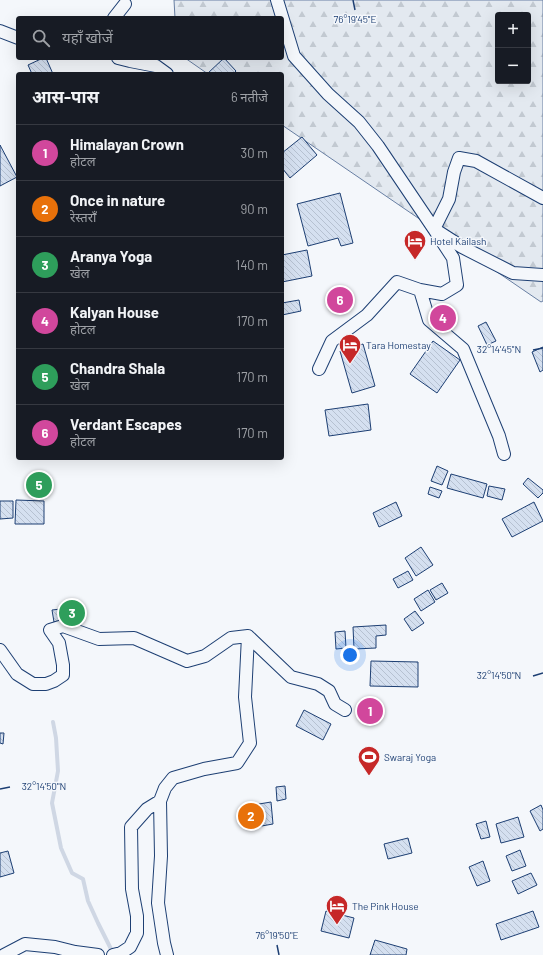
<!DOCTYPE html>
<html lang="hi">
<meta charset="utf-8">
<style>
body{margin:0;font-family:Barlow,"Noto Sans Devanagari",sans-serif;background:#242831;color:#f1f3f6}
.controls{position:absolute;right:12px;top:12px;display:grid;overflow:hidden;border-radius:4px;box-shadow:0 4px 16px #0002}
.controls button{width:36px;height:36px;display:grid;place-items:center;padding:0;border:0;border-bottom:1px solid #363941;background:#171b24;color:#f1f3f6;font:20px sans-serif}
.you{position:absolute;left:350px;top:655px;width:14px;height:14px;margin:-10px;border:3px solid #fff;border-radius:50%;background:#1a73e8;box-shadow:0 0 0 6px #1a73e833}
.badge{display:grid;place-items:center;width:26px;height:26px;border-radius:50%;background:#0b8043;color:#fff;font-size:13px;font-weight:700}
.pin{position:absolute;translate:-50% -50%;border:2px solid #fff;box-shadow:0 1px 4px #0006}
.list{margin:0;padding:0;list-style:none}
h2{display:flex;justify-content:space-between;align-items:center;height:52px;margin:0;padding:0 16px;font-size:17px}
h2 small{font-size:13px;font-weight:400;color:#9ea1a6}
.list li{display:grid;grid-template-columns:26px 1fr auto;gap:12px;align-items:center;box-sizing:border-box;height:56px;padding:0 16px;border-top:1px solid #363941}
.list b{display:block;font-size:15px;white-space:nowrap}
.list p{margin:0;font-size:13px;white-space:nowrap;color:#9ea1a6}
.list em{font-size:13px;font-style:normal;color:#9ea1a6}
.icon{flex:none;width:22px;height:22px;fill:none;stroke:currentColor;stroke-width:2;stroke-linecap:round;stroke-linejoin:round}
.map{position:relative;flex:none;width:543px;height:955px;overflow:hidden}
.search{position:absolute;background:#171b24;box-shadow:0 4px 16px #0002;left:16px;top:16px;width:268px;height:44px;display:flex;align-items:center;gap:10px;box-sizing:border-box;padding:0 14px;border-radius:4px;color:#9ea1a6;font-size:15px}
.panel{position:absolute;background:#171b24;box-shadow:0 4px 16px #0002;left:16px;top:72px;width:268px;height:388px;border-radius:4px}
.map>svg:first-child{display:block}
</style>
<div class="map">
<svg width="543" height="955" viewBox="0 0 543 955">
<defs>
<pattern id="forest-firs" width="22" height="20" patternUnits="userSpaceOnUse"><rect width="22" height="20" fill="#e3e9f0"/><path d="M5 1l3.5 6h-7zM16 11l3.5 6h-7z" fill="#c2c9d1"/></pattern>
<pattern id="building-back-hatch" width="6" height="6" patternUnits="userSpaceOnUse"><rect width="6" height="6" fill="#d5e0f0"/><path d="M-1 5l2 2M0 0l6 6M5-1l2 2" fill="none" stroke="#b6c1d1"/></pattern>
</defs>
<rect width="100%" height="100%" fill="#f4f7fb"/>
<!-- forest -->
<path fill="url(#forest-firs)" stroke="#687fa3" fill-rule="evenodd" d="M 174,0 L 543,0 L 543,301 L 541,302 L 282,125 L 282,74 L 208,74 L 185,58 L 282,58 L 282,18 L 175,18 ZM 498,15 L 528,15 L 528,81 L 498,81 Z"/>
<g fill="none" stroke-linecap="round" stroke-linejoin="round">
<!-- stream -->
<path stroke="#cfd7e4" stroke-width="4" d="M 53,722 L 56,738 L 58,771 L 52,803 L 61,848 L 72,873 L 83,879 L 88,901 L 98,923 L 113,953"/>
</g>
<!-- building -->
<path fill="url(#building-back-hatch)" stroke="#1d3f73" d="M 43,58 L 46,58 L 53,74 L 32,74 L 28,65 Z
M 224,58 L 236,71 L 233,74 L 207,74 Z
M 302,137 L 317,155 L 290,178 L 282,168 L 282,153 Z
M 0,145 L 17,177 L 0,186 Z
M 340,193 L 353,243 L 341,246 L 338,238 L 308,246 L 297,204 Z
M 307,250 L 312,276 L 282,282 L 282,255 Z
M 299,300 L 301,311 L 282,315 L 282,303 Z
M 486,322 L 496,341 L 487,345 L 478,326 Z
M 433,341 L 460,360 L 437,393 L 410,374 Z
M 363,344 L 375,386 L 352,393 L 340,351 Z
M 543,347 L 543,370 L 540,372 L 532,352 Z
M 368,404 L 371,430 L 329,436 L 325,410 Z
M 437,466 L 448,471 L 442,485 L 431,481 Z
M 451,474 L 487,484 L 483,498 L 447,488 Z
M 528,478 L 543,490 L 543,493 L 538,498 L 523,484 Z
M 489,486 L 505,489 L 502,500 L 487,496 Z
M 430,487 L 442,491 L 439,498 L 428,494 Z
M 16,500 L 44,501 L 44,524 L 15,524 Z
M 0,501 L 13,501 L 13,518 L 0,519 Z
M 396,502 L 402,516 L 379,527 L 373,513 Z
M 534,502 L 543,521 L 512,537 L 502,519 Z
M 421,547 L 433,565 L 416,576 L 405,558 Z
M 408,571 L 413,580 L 398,588 L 393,579 Z
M 442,583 L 448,593 L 436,600 L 430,590 Z
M 428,590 L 435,602 L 421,611 L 414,599 Z
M 78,607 L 79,619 L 54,622 L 52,610 Z
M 415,611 L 424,623 L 412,631 L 404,619 Z
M 386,625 L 386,635 L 376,636 L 376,648 L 354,649 L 353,627 Z
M 345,631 L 346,648 L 336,649 L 335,632 Z
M 371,661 L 418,662 L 418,687 L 370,686 Z
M 304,710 L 331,724 L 323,740 L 296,726 Z
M 0,733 L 4,733 L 3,744 L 0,743 Z
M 285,786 L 286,799 L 277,801 L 276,787 Z
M 271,802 L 273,824 L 250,828 L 247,806 Z
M 541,805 L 543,810 L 543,829 L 540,831 L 530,811 Z
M 518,817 L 524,837 L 501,843 L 496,824 Z
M 486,821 L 490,837 L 481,839 L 476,824 Z
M 408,838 L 412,853 L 388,859 L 384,844 Z
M 520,850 L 526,866 L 512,871 L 506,856 Z
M 8,851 L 14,873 L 0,877 L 0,853 Z
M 483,861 L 490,881 L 477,886 L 469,867 Z
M 531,873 L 537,885 L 518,894 L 512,881 Z
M 326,911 L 354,918 L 349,938 L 321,931 Z
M 533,911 L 539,927 L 501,940 L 496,924 Z
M 375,940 L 407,949 L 406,955 L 370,955 Z"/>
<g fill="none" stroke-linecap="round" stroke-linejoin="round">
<!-- minor casing -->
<g stroke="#1d3f73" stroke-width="14">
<path id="minor" d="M 277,0 L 294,56 L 328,94 L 359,122 L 378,146 L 434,229 L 453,258 L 457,285 L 442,294 L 420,290 L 397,282 L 367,315 L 332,341 L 319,369
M 114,18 L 125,4
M 0,31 L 18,38
M 118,58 L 130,61 L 156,66 L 167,74
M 543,198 L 476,161 L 459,158 L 454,172 L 449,199 L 434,229 L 462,247 L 513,273 L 543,275
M 420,290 L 429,320 L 463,349 L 499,436 L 504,454
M 248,636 L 291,677 L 318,684 L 329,691 L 335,704 L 345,710
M 0,650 L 17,674 L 33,684 L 46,684 L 54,681 L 63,675 L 63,665 L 59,643 L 50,630 L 63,626 L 99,639 L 134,638 L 187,661 L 205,656 L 231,638 L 248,636 L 245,697 L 250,743 L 237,763 L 204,769 L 173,778 L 165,788 L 160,801 L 161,856 L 158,903 L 164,943 L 167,955
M 4,955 L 25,944 L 55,947 L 75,952 L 98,955
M 113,955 L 121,953 L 130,947 L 137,933 L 137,916 L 132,889 L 131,827 L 147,809 L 160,801"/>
</g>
<!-- minor -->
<use href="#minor" stroke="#f4f7fb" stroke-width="12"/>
</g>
<!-- ticks -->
<path fill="none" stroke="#1d3f73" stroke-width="1.5" d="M 353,0 L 355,10M 533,350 L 543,348M 533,676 L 543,673M 0,789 L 10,787M 277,945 L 279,955"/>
<!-- icons -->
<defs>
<g id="hotel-pin" transform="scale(1.15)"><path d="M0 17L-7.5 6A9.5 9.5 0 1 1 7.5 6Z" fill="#c62828" stroke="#f4f7fb"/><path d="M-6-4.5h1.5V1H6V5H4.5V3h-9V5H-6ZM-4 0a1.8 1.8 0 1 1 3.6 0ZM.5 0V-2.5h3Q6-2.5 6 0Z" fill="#fff"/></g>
<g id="stadium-pin" transform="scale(1.15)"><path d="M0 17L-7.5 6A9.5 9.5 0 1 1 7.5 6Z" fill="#c62828" stroke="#f4f7fb"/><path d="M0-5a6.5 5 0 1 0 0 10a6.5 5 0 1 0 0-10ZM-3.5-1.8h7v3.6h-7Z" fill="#fff"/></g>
</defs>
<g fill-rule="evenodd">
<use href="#hotel-pin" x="415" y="241"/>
<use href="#hotel-pin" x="350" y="345"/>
<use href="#stadium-pin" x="369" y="757"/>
<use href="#hotel-pin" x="337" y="906"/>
</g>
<g text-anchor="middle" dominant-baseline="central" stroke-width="3" stroke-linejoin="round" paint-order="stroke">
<!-- poi labels -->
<g font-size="10" fill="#1d3f73" stroke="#f4f7fb" text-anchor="start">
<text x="430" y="241">Hotel Kailash</text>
<text x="366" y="345">Tara Homestay</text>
<text x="384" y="757">Swaraj Yoga</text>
<text x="352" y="906">The Pink House</text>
</g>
</g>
<g font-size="10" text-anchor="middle" fill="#1d3f73" stroke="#f4f7fb" stroke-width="3" stroke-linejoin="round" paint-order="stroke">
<text x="355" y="23">76°19'45"E</text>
<text x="499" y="353">32°14'45"N</text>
<text x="499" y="679">32°14'50"N</text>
<text x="44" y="790">32°14'50"N</text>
<text x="277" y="939">76°19'50"E</text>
</g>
</svg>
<div class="controls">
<button>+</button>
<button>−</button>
</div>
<div class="you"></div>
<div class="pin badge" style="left:370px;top:711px;background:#d1479c">1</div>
<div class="pin badge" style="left:251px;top:816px;background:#e8710a">2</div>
<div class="pin badge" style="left:72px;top:613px;background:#2e9e5b">3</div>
<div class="pin badge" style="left:443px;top:318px;background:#d1479c">4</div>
<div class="pin badge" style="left:39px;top:485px;background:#2e9e5b">5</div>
<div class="pin badge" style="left:340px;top:300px;background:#d1479c">6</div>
<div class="search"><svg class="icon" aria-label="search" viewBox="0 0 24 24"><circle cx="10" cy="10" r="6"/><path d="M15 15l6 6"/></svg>यहाँ खोजें</div>
<section class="panel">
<h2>आस-पास<small>6 नतीजे</small></h2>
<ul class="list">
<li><span class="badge" style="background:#d1479c">1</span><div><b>Himalayan Crown</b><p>होटल</p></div><em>30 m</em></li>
<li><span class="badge" style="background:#e8710a">2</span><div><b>Once in nature</b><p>रेस्तराँ</p></div><em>90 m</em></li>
<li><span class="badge" style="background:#2e9e5b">3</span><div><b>Aranya Yoga</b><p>खेल</p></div><em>140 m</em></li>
<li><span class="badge" style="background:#d1479c">4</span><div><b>Kalyan House</b><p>होटल</p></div><em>170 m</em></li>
<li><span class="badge" style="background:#2e9e5b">5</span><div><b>Chandra Shala</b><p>खेल</p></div><em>170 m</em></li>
<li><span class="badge" style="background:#d1479c">6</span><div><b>Verdant Escapes</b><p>होटल</p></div><em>170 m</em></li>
</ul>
</section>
</div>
